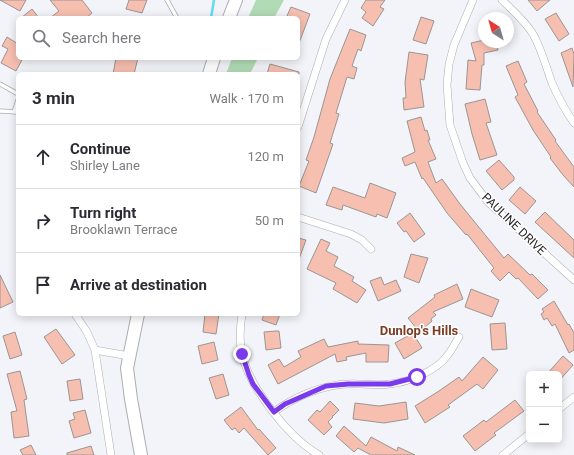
<!DOCTYPE html>
<meta charset="utf-8">
<style>
body{margin:0;font-family:Roboto,sans-serif;background:#f2f2f3;color:#2b2b33}
.controls{position:absolute;right:12px;bottom:12px;display:grid;overflow:hidden;border-radius:6px;box-shadow:0 2px 10px #0003}
.controls button{width:36px;height:36px;display:grid;place-items:center;padding:0;border:0;border-bottom:1px solid #e1e1e2;background:#fff;color:#2b2b33;font:20px sans-serif}
.compass{position:absolute;left:478px;top:12px;width:36px;height:36px;border-radius:50%;background:#fff;box-shadow:0 2px 10px #0003;rotate:323deg}
.stop{position:absolute;width:12px;height:12px;margin:-9px;border:3px solid #7c3aed;border-radius:50%;background:#fff}
.stop.end{background:#7c3aed;border-color:#fff;box-shadow:0 1px 4px #0008}
.list{margin:0;padding:0;list-style:none}
h2{display:flex;justify-content:space-between;align-items:center;height:52px;margin:0;padding:0 16px;font-size:17px}
h2 small{font-size:13px;font-weight:400;color:#7c7c81}
.list li{display:grid;grid-template-columns:26px 1fr auto;gap:12px;align-items:center;box-sizing:border-box;height:64px;padding:0 16px;border-top:1px solid #e1e1e2}
.list b{display:block;font-size:15px;white-space:nowrap}
.list p{margin:0;font-size:13px;white-space:nowrap;color:#7c7c81}
.list em{font-size:13px;font-style:normal;color:#7c7c81}
.icon{flex:none;width:22px;height:22px;fill:none;stroke:currentColor;stroke-width:2;stroke-linecap:round;stroke-linejoin:round}
.map{position:relative;flex:none;width:574px;height:455px;overflow:hidden}
.search{position:absolute;background:#fff;box-shadow:0 2px 10px #0003;left:16px;top:16px;width:284px;height:44px;display:flex;align-items:center;gap:10px;box-sizing:border-box;padding:0 14px;border-radius:6px;color:#7c7c81;font-size:15px}
.panel{position:absolute;background:#fff;box-shadow:0 2px 10px #0003;left:16px;top:72px;width:284px;height:244px;border-radius:6px}
.map>svg:first-child{display:block}
</style>
<div class="map">
<svg width="574" height="455" viewBox="0 0 574 455">
<rect width="100%" height="100%" fill="#f3f4f9"/>
<!-- green -->
<path fill="#b1dbb4" d="M 256,0 L 284,0 L 274,18 L 248,18 Z
M 232,58 L 258,58 L 250,74 L 226,74 Z"/>
<g fill="none" stroke-linecap="round" stroke-linejoin="round">
<!-- stream -->
<path stroke="#63dcef" stroke-width="2.5" d="M 211,18 L 214,0"/>
</g>
<!-- building -->
<path fill="#f6bfb0" stroke="#9b9593" d="M 0,0 L 26,0 L 20,11 Z
M 50,0 L 82,0 L 92,13 L 86,18 L 50,18 L 59,11 Z
M 129,0 L 147,0 L 142,13 L 126,9 Z
M 366,0 L 385,0 L 380,7 L 384,9 L 373,26 L 362,18 L 366,12 L 361,8 Z
M 528,0 L 550,0 L 537,11 Z
M 291,7 L 310,14 L 299,43 L 298,18 L 286,18 Z
M 32,9 L 39,18 L 21,18 Z
M 556,13 L 569,34 L 559,41 L 545,19 Z
M 421,17 L 434,21 L 426,44 L 413,40 Z
M 350,29 L 366,35 L 361,51 L 358,49 L 352,66 L 357,68 L 354,79 L 347,77 L 336,113 L 339,114 L 330,143 L 333,144 L 316,193 L 299,186 L 309,161 L 306,160 L 314,137 L 330,79 Z
M 7,37 L 18,44 L 18,58 L 23,58 L 16,71 L 1,63 L 8,49 L 2,46 Z
M 484,40 L 484,42 L 496,42 L 498,50 L 484,53 L 484,65 L 482,65 L 480,90 L 466,89 L 468,60 L 476,61 L 471,43 Z
M 572,48 L 574,54 L 573,87 L 561,53 Z
M 409,52 L 428,55 L 424,80 L 420,79 L 424,107 L 404,110 L 403,98 L 406,98 L 405,82 Z
M 116,58 L 138,58 L 134,74 L 113,74 Z
M 518,61 L 527,82 L 524,84 L 538,111 L 537,112 L 556,140 L 555,141 L 574,167 L 574,187 L 563,175 L 550,158 L 551,157 L 533,130 L 515,97 L 518,95 L 506,66 Z
M 270,64 L 299,72 L 299,74 L 267,74 Z
M 485,99 L 491,122 L 486,123 L 497,155 L 480,160 L 472,134 L 465,104 Z
M 421,117 L 425,131 L 427,130 L 430,140 L 428,140 L 436,159 L 428,162 L 436,183 L 442,179 L 460,204 L 504,258 L 508,254 L 530,275 L 532,274 L 548,290 L 538,299 L 518,278 L 516,279 L 509,272 L 500,281 L 491,271 L 494,268 L 467,234 L 466,235 L 447,213 L 423,178 L 422,179 L 415,162 L 405,166 L 402,158 L 415,152 L 407,121 Z
M 499,160 L 514,177 L 514,180 L 502,190 L 486,171 Z
M 370,183 L 396,193 L 387,218 L 377,214 L 376,217 L 343,205 L 342,210 L 326,205 L 333,187 L 365,198 Z
M 520,187 L 536,201 L 525,214 L 509,200 Z
M 545,212 L 574,240 L 574,258 L 535,222 Z
M 410,213 L 425,234 L 414,242 L 406,231 L 404,232 L 397,223 Z
M 298,238 L 306,240 L 299,259 L 298,259 Z
M 321,239 L 330,243 L 326,251 L 338,257 L 334,266 L 354,277 L 352,281 L 366,290 L 357,303 L 333,289 L 336,283 L 307,269 Z
M 411,254 L 428,258 L 419,283 L 404,277 Z
M 0,275 L 13,302 L 0,308 Z
M 381,277 L 384,285 L 396,280 L 401,291 L 378,301 L 370,281 Z
M 457,284 L 463,299 L 433,312 L 436,315 L 431,319 L 432,321 L 425,327 L 427,329 L 421,334 L 408,318 L 435,297 L 434,295 Z
M 471,289 L 499,300 L 492,317 L 465,307 Z
M 554,301 L 568,325 L 569,324 L 574,333 L 574,350 L 569,353 L 555,324 L 552,326 L 547,318 L 544,320 L 541,314 L 544,312 L 542,309 Z
M 205,314 L 219,314 L 216,334 L 203,332 Z
M 264,314 L 280,314 L 276,325 L 262,320 Z
M 505,323 L 507,349 L 492,350 L 490,324 Z
M 56,329 L 75,355 L 62,364 L 44,337 Z
M 276,331 L 279,331 L 281,348 L 266,350 L 264,332 Z
M 15,332 L 22,355 L 10,359 L 3,336 Z
M 413,333 L 422,348 L 404,359 L 395,343 Z
M 324,339 L 328,347 L 358,341 L 358,344 L 389,345 L 388,362 L 366,362 L 366,353 L 346,357 L 347,360 L 337,362 L 335,354 L 278,384 L 268,365 L 279,359 L 284,367 L 301,357 L 298,351 Z
M 214,342 L 218,360 L 202,364 L 198,346 Z
M 563,356 L 573,365 L 559,381 L 559,374 L 547,374 Z
M 483,357 L 498,370 L 483,389 L 477,384 L 448,405 L 450,407 L 425,423 L 415,406 L 439,391 L 459,377 L 462,381 Z
M 20,371 L 27,399 L 24,400 L 29,436 L 14,438 L 11,412 L 17,411 L 7,374 Z
M 223,374 L 229,395 L 216,399 L 209,378 Z
M 80,379 L 83,399 L 70,401 L 67,381 Z
M 515,400 L 524,411 L 494,433 L 496,435 L 475,451 L 463,436 L 484,420 L 486,422 Z
M 330,401 L 339,410 L 333,416 L 332,416 L 333,417 L 328,422 L 332,427 L 324,435 L 308,420 L 317,410 L 320,412 Z
M 406,402 L 408,419 L 384,423 L 353,419 L 355,403 L 379,406 Z
M 241,407 L 258,430 L 259,429 L 276,448 L 268,455 L 244,428 L 239,433 L 235,428 L 232,430 L 224,420 Z
M 85,410 L 91,433 L 74,438 L 69,421 L 75,419 L 73,413 Z
M 344,426 L 366,446 L 371,437 L 397,451 L 398,447 L 415,455 L 371,455 L 358,448 L 354,452 L 336,436 Z
M 31,445 L 36,455 L 23,455 L 20,450 Z
M 91,446 L 94,455 L 67,455 L 67,453 Z"/>
<g fill="none" stroke-linecap="round" stroke-linejoin="round">
<!-- lane casing -->
<g stroke="#acadb2" stroke-width="5">
<path id="lane" d="M 167,0 L 177,18
M 0,84 L 18,94
M 0,111 L 18,112
M 14,112 L 18,100"/>
</g>
<!-- street casing -->
<g stroke="#acadb2" stroke-width="8">
<path id="street" d="M 473,0 L 454,45 L 449,64 L 447,85 L 450,125 L 463,163 L 470,178 L 488,202 L 574,280
M 502,0 C 513,11 525,21 533,34 C 542,50 546,67 552,83 C 558,97 565,110 574,123
M 298,127 L 326,39 L 345,0
M 298,217 L 351,234 L 362,240 L 371,249
M 75,314 L 87,332 L 95,350 L 129,356
M 242,314 C 240,327 239,341 242,354 C 249,387 289,438 319,455
M 95,350 L 111,455
M 559,409 L 574,397
M 274,412 C 294,397 322,385 347,384 C 361,383 376,386 390,384 C 409,382 436,371 447,356 C 452,350 455,343 459,337
M 503,455 L 529,434"/>
</g>
<!-- primary casing -->
<g stroke="#acadb2" stroke-width="14">
<path id="primary" d="M 229,18 L 236,0
M 209,74 L 214,58
M 138,314 L 127,368 L 131,399 L 141,455"/>
</g>
<!-- lane -->
<use href="#lane" stroke="#fff" stroke-width="3.5"/>
<!-- street -->
<use href="#street" stroke="#fff" stroke-width="7"/>
<!-- primary -->
<use href="#primary" stroke="#fff" stroke-width="12"/>
</g>
<g fill="none" stroke-linecap="round" stroke-linejoin="round">
<!-- route -->
<path stroke="#7c3aed" stroke-width="5" d="M 242,354 L 249,375 L 253,384 L 274,412 L 285,404 L 326,386 L 348,384 L 390,384 L 417,377"/>
</g>
<g text-anchor="middle" dominant-baseline="central" stroke-width="3" stroke-linejoin="round" paint-order="stroke">
<!-- street labels -->
<g font-size="12" fill="#252528" stroke="#fff">
<text transform="translate(514 224) rotate(44)">PAULINE DRIVE</text>
</g>
<!-- neighbourhood labels -->
<g font-size="13" font-weight="bold" fill="#7e3b23" stroke="#fff">
<text x="419" y="330">Dunlop's Hills</text>
</g>
</g>
</svg>
<div class="controls">
<button>+</button>
<button>−</button>
</div>
<svg class="compass" viewBox="-18 -18 36 36"><path d="M0-13l5 13h-10z" fill="#e53935"/><path d="M0 13l5-13h-10z" fill="#7c7c81"/></svg>
<div class="stop" style="left:417px;top:377px"></div>
<div class="stop end" style="left:242px;top:354px"></div>
<div class="search"><svg class="icon" aria-label="search" viewBox="0 0 24 24"><circle cx="10" cy="10" r="6"/><path d="M15 15l6 6"/></svg>Search here</div>
<section class="panel">
<h2>3 min<small>Walk · 170 m</small></h2>
<ul class="list">
<li><svg class="icon" aria-label="ahead" viewBox="0 0 24 24"><path d="M12 20V5M6 11l6-6 6 6"/></svg><div><b>Continue</b><p>Shirley Lane</p></div><em>120 m</em></li>
<li><svg class="icon" aria-label="right" viewBox="0 0 24 24"><path d="M7 20v-9h11M14 6l5 5-5 5"/></svg><div><b>Turn right</b><p>Brooklawn Terrace</p></div><em>50 m</em></li>
<li><svg class="icon" aria-label="arrive" viewBox="0 0 24 24"><path d="M6 21V4h12l-3 4 3 4H6"/></svg><div><b>Arrive at destination</b></div></li>
</ul>
</section>
</div>
